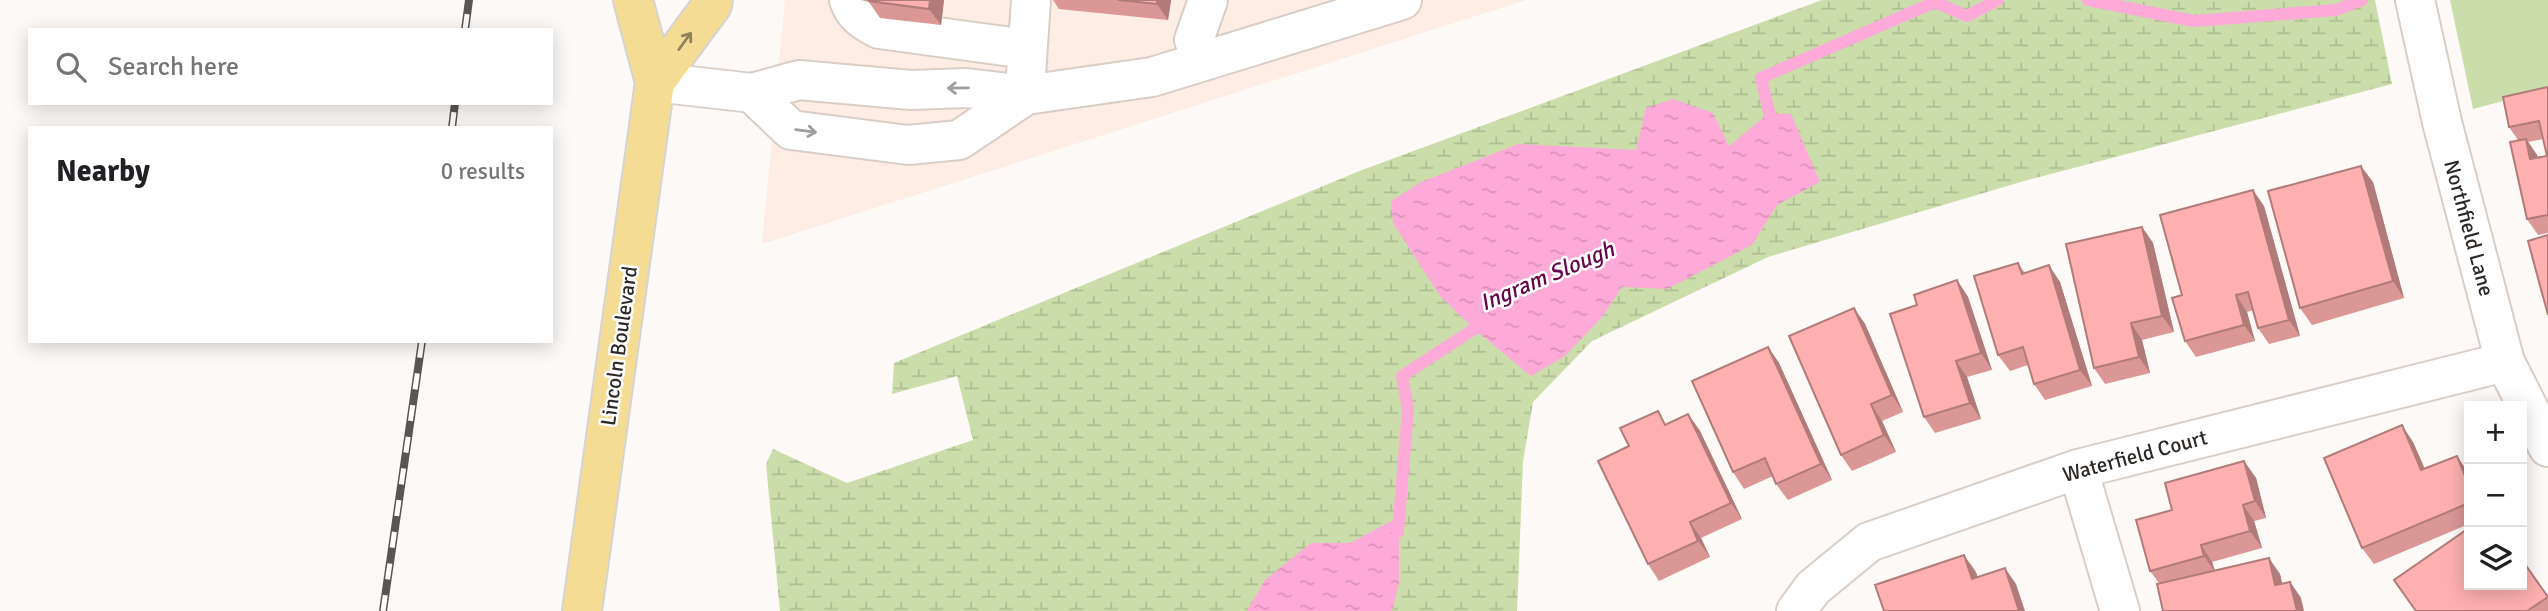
<!DOCTYPE html>
<meta charset="utf-8">
<style>
body{margin:0;font-family:Signika,sans-serif;background:#f6f6f6;color:#202124}
.controls{position:absolute;right:21px;bottom:21px;display:grid;overflow:hidden;border-radius:0px;box-shadow:0 4px 18px #0003}
.controls button{width:63px;height:63px;display:grid;place-items:center;padding:0;border:0;border-bottom:2px solid #e0e0e0;background:#fff;color:#202124;font:35px sans-serif}
.list{margin:0;padding:0;list-style:none}
h2{display:flex;justify-content:space-between;align-items:center;height:91px;margin:0;padding:0 28px;font-size:30px}
h2 small{font-size:23px;font-weight:400;color:#757577}
.icon{flex:none;width:38px;height:38px;fill:none;stroke:currentColor;stroke-width:2;stroke-linecap:round;stroke-linejoin:round}
.map{position:relative;flex:none;width:2548px;height:611px;overflow:hidden}
.search{position:absolute;background:#fff;box-shadow:0 4px 18px #0003;left:28px;top:28px;width:525px;height:77px;display:flex;align-items:center;gap:18px;box-sizing:border-box;padding:0 24px;border-radius:0px;color:#757577;font-size:26px}
.panel{position:absolute;background:#fff;box-shadow:0 4px 18px #0003;left:28px;top:126px;width:525px;height:217px;border-radius:0px}
.map>svg:first-child{display:block}
</style>
<div class="map">
<svg width="2548" height="611" viewBox="0 0 2548 611">
<defs>
<pattern id="wetland-marsh" width="20" height="14" patternUnits="userSpaceOnUse" patternTransform="scale(1.75)"><rect width="20" height="14" fill="#cbddaa"/><path d="M1 5h8M5 5V1M11 12h8M15 12V8" fill="none" stroke="#aebe92"/></pattern>
<pattern id="water-ripples" width="26" height="14" patternUnits="userSpaceOnUse" patternTransform="scale(1.75)"><rect width="26" height="14" fill="#feaad8"/><path d="M2 4q2-2 4 0t4 0M15 11q2-2 4 0t4 0" fill="none" stroke="#da92b9"/></pattern>
</defs>
<rect width="100%" height="100%" fill="#fdf9f6"/>
<!-- built -->
<path fill="#fdede4" d="M 785,0 L 1526,0 L 762,244 Z"/>
<!-- green -->
<path fill="#cbddaa" d="M 2450,0 L 2548,0 L 2548,89 L 2473,109 Z"/>
<!-- wetland -->
<path fill="url(#wetland-marsh)" d="M 1822,0 L 2375,0 L 2392,84 L 2024,181 L 1768,257 L 1592,341 L 1533,402 L 1523,462 L 1517,611 L 780,611 L 766,464 L 773,449 L 847,483 L 973,440 L 957,376 L 892,394 L 894,363 L 1362,170 Z"/>
<!-- water -->
<path fill="url(#water-ripples)" d="M 1673,99 L 1713,113 L 1729,146 L 1769,113 L 1791,114 L 1820,182 L 1777,205 L 1752,245 L 1667,289 L 1622,287 L 1604,315 L 1565,356 L 1531,376 L 1474,329 L 1440,296 L 1393,223 L 1391,201 L 1421,182 L 1518,144 L 1636,150 L 1646,108 Z
M 1399,517 L 1399,583 L 1392,611 L 1247,611 L 1265,580 L 1311,543 L 1350,543 Z"/>
<g fill="none" stroke-linecap="round" stroke-linejoin="round">
<!-- stream -->
<path stroke="#feaad8" stroke-width="12" d="M 2088,0 L 2194,21 L 2336,10 L 2362,0
M 1773,128 L 1761,78 L 1935,2 L 1967,16 L 1998,0
M 1398,532 L 1408,409 L 1402,376 L 1474,329 L 1488,324"/>
<!-- minor casing -->
<g stroke="#d9cec6" stroke-width="42">
<path id="minor" d="M 849,0 C 854,15 865,22 879,29 L 1026,49
M 2415,0 L 2442,122 L 2505,362 L 2548,447
M 1204,61 L 1194,40 L 1208,0
M 1026,75 L 1031,0
M 655,82 L 752,93 L 799,80 L 911,90 L 967,88 L 1026,95 L 1152,77 L 1402,0
M 752,93 L 791,130 L 908,145 L 959,140 L 1026,95
M 2078,469 L 2120,611
M 1796,611 L 1813,588 L 1869,542 L 2078,469 L 2505,362"/>
</g>
<!-- major casing -->
<g stroke="#d5d4d3" stroke-width="42">
<path id="major" d="M 655,82 L 712,5 L 713,0
M 582,611 L 655,82 L 633,0"/>
</g>
<!-- minor -->
<use href="#minor" stroke="#fff" stroke-width="38"/>
<!-- major -->
<use href="#major" stroke="#f5dc95" stroke-width="38"/>
<!-- rail casing -->
<g stroke="#595552" stroke-width="8">
<path id="rail" d="M 465,30 L 469,0
M 452,128 L 455,103
M 383,611 L 422,341"/>
</g>
<!-- rail -->
<use href="#rail" stroke="#fff" stroke-width="5" stroke-dasharray="16" stroke-linecap="butt"/>
</g>
<!-- wall -->
<path fill="#da9796" fill-rule="evenodd" d="M 861,0 L 944,0 L 941,25 L 880,18 L 869,2 Z
M 1053,0 L 1171,0 L 1168,20 L 1059,9 Z
M 2548,87 L 2548,233 L 2538,235 L 2527,219 L 2518,140 L 2509,127 ZM 2543,139 L 2547,156 L 2538,158 L 2537,155 L 2528,142 Z
M 2373,182 L 2404,298 L 2312,325 L 2300,308 Z
M 2264,206 L 2300,336 L 2269,344 L 2258,328 L 2253,310 L 2247,312 L 2255,341 L 2196,357 L 2185,341 L 2182,295 Z
M 2142,227 L 2153,243 L 2174,332 L 2142,340 L 2150,373 L 2105,384 L 2094,368 Z
M 2018,263 L 2025,273 L 2060,282 L 2092,386 L 2045,400 L 2034,384 L 2028,365 L 2010,371 L 1998,355 Z
M 1957,280 L 1968,297 L 1992,370 L 1967,377 L 1981,419 L 1935,433 L 1924,417 L 1917,305 Z
M 1854,308 L 1865,324 L 1903,412 L 1882,421 L 1896,452 L 1852,471 L 1841,455 Z
M 1768,347 L 1779,363 L 1832,480 L 1788,500 L 1776,484 L 1773,476 L 1744,489 L 1733,472 Z
M 1688,414 L 1700,431 L 1742,519 L 1701,538 L 1710,557 L 1659,581 L 1648,564 L 1629,446 L 1667,424 Z
M 2413,442 L 2425,469 L 2457,456 L 2468,472 L 2469,475 L 2469,524 L 2374,564 L 2362,548 Z
M 2244,461 L 2256,478 L 2266,518 L 2254,521 L 2262,548 L 2212,562 L 2215,570 L 2280,574 L 2282,584 L 2290,582 L 2301,598 L 2159,583 L 2150,571 L 2172,510 Z
M 2522,560 L 2548,597 L 2548,611 L 2416,611 Z"/>
<!-- shaded-wall -->
<path fill="#b17b7a" d="M 930,0 L 944,0 L 941,25 L 929,9 Z
M 1157,0 L 1171,0 L 1168,20 L 1157,4 Z
M 2526,139 L 2537,155 L 2541,175 L 2530,159 Z
M 2361,166 L 2373,182 L 2404,298 L 2393,281 Z
M 2253,190 L 2264,206 L 2300,336 L 2289,320 Z
M 2142,227 L 2153,243 L 2174,332 L 2162,316 Z
M 2049,265 L 2060,282 L 2092,386 L 2080,370 Z
M 1957,280 L 1968,297 L 1992,370 L 1981,353 Z
M 2236,295 L 2247,312 L 2255,341 L 2244,325 Z
M 1854,308 L 1865,324 L 1903,412 L 1892,395 Z
M 2131,323 L 2142,340 L 2150,373 L 2139,357 Z
M 1768,347 L 1779,363 L 1832,480 L 1821,464 Z
M 1956,361 L 1967,377 L 1981,419 L 1970,403 Z
M 1871,404 L 1882,421 L 1896,452 L 1884,435 Z
M 1688,414 L 1700,431 L 1742,519 L 1731,503 Z
M 2402,425 L 2413,442 L 2432,486 L 2421,470 Z
M 2457,456 L 2469,475 L 2469,486 Z
M 2244,461 L 2256,478 L 2266,518 L 2255,501 Z
M 2243,505 L 2254,521 L 2262,548 L 2250,531 Z
M 1690,522 L 1701,538 L 1710,557 L 1698,541 Z
M 2201,545 L 2212,562 L 2215,572 L 2204,556 Z
M 1964,555 L 1976,572 L 1984,595 L 1972,579 Z
M 2269,558 L 2280,574 L 2286,601 L 2275,585 Z
M 2005,568 L 2016,584 L 2025,611 L 2019,611 Z
M 2290,582 L 2301,598 L 2304,611 L 2297,611 Z"/>
<!-- building -->
<path fill="#fdb0af" stroke="#b17b7a" stroke-width="2" d="M 869,0 L 930,0 L 929,9 L 869,1 Z
M 1118,0 L 1157,0 L 1157,4 Z
M 2548,87 L 2548,215 L 2527,219 L 2510,142 L 2526,139 L 2530,159 L 2547,156 L 2539,121 L 2509,127 L 2503,97 Z
M 2361,166 L 2393,281 L 2300,308 L 2268,191 Z
M 2253,190 L 2289,320 L 2258,328 L 2248,292 L 2236,295 L 2244,325 L 2185,341 L 2172,298 L 2182,295 L 2160,215 Z
M 2142,227 L 2162,316 L 2131,323 L 2139,357 L 2094,368 L 2066,244 Z
M 2548,235 L 2548,315 L 2528,241 Z
M 2018,263 L 2022,274 L 2049,265 L 2080,370 L 2034,384 L 2023,347 L 1998,355 L 1974,276 Z
M 1957,280 L 1981,353 L 1956,361 L 1970,403 L 1924,417 L 1890,314 L 1917,305 L 1914,295 Z
M 1854,308 L 1892,395 L 1871,404 L 1884,435 L 1841,455 L 1789,336 Z
M 1768,347 L 1821,464 L 1776,484 L 1765,458 L 1733,472 L 1692,381 Z
M 1658,411 L 1665,425 L 1688,414 L 1731,503 L 1690,522 L 1698,541 L 1648,564 L 1598,461 L 1629,446 L 1620,428 Z
M 2402,425 L 2421,470 L 2457,456 L 2469,486 L 2469,503 L 2362,548 L 2324,458 Z
M 2244,461 L 2255,501 L 2243,505 L 2250,531 L 2201,545 L 2204,556 L 2150,571 L 2136,520 L 2172,510 L 2165,483 Z
M 2469,528 L 2469,585 L 2522,585 L 2522,560 L 2548,597 L 2527,611 L 2416,611 L 2394,580 Z
M 1964,555 L 1972,579 L 2005,568 L 2019,611 L 1884,611 L 1875,585 Z
M 2269,558 L 2275,585 L 2290,582 L 2297,611 L 2163,611 L 2157,584 Z"/>
<!-- one-way arrows -->
<defs><path id="oneway-shaft" d="M-6 0H5M1.5-3L5.5 0L1.5 3" fill="none" stroke-width="1.6" stroke-linecap="round" stroke-linejoin="round" transform="scale(1.75)"/></defs>
<use stroke="#90825d" href="#oneway-shaft" transform="translate(685 41) rotate(-54)"/>
<g stroke="#a09e9d">
<use href="#oneway-shaft" transform="translate(958 88) rotate(179)"/>
<use href="#oneway-shaft" transform="translate(806 131) rotate(8)"/>
</g>
<g text-anchor="middle" dominant-baseline="central" stroke-width="5" stroke-linejoin="round" paint-order="stroke">
<!-- street labels -->
<g font-size="21" fill="#2c2825" stroke="#fff">
<text transform="translate(2469 228) rotate(75)">Northfield Lane</text>
<text transform="translate(619 346) rotate(-82)">Lincoln Boulevard</text>
<text transform="translate(2135 456) rotate(-15)">Waterfield Court</text>
</g>
<!-- water labels -->
<g font-size="23" font-style="italic" fill="#670349" stroke="#fff">
<text transform="translate(1547 276) rotate(-23)">Ingram Slough</text>
</g>
</g>
</svg>
<div class="controls">
<button>+</button>
<button>−</button>
<button><svg class="icon" aria-label="layers" viewBox="0 0 24 24"><path d="M12 4l9 5-9 5-9-5zM3 14l9 5 9-5"/></svg></button>
</div>
<div class="search"><svg class="icon" aria-label="search" viewBox="0 0 24 24"><circle cx="10" cy="10" r="6"/><path d="M15 15l6 6"/></svg>Search here</div>
<section class="panel">
<h2>Nearby<small>0 results</small></h2>
<ul class="list">
</ul>
</section>
</div>
